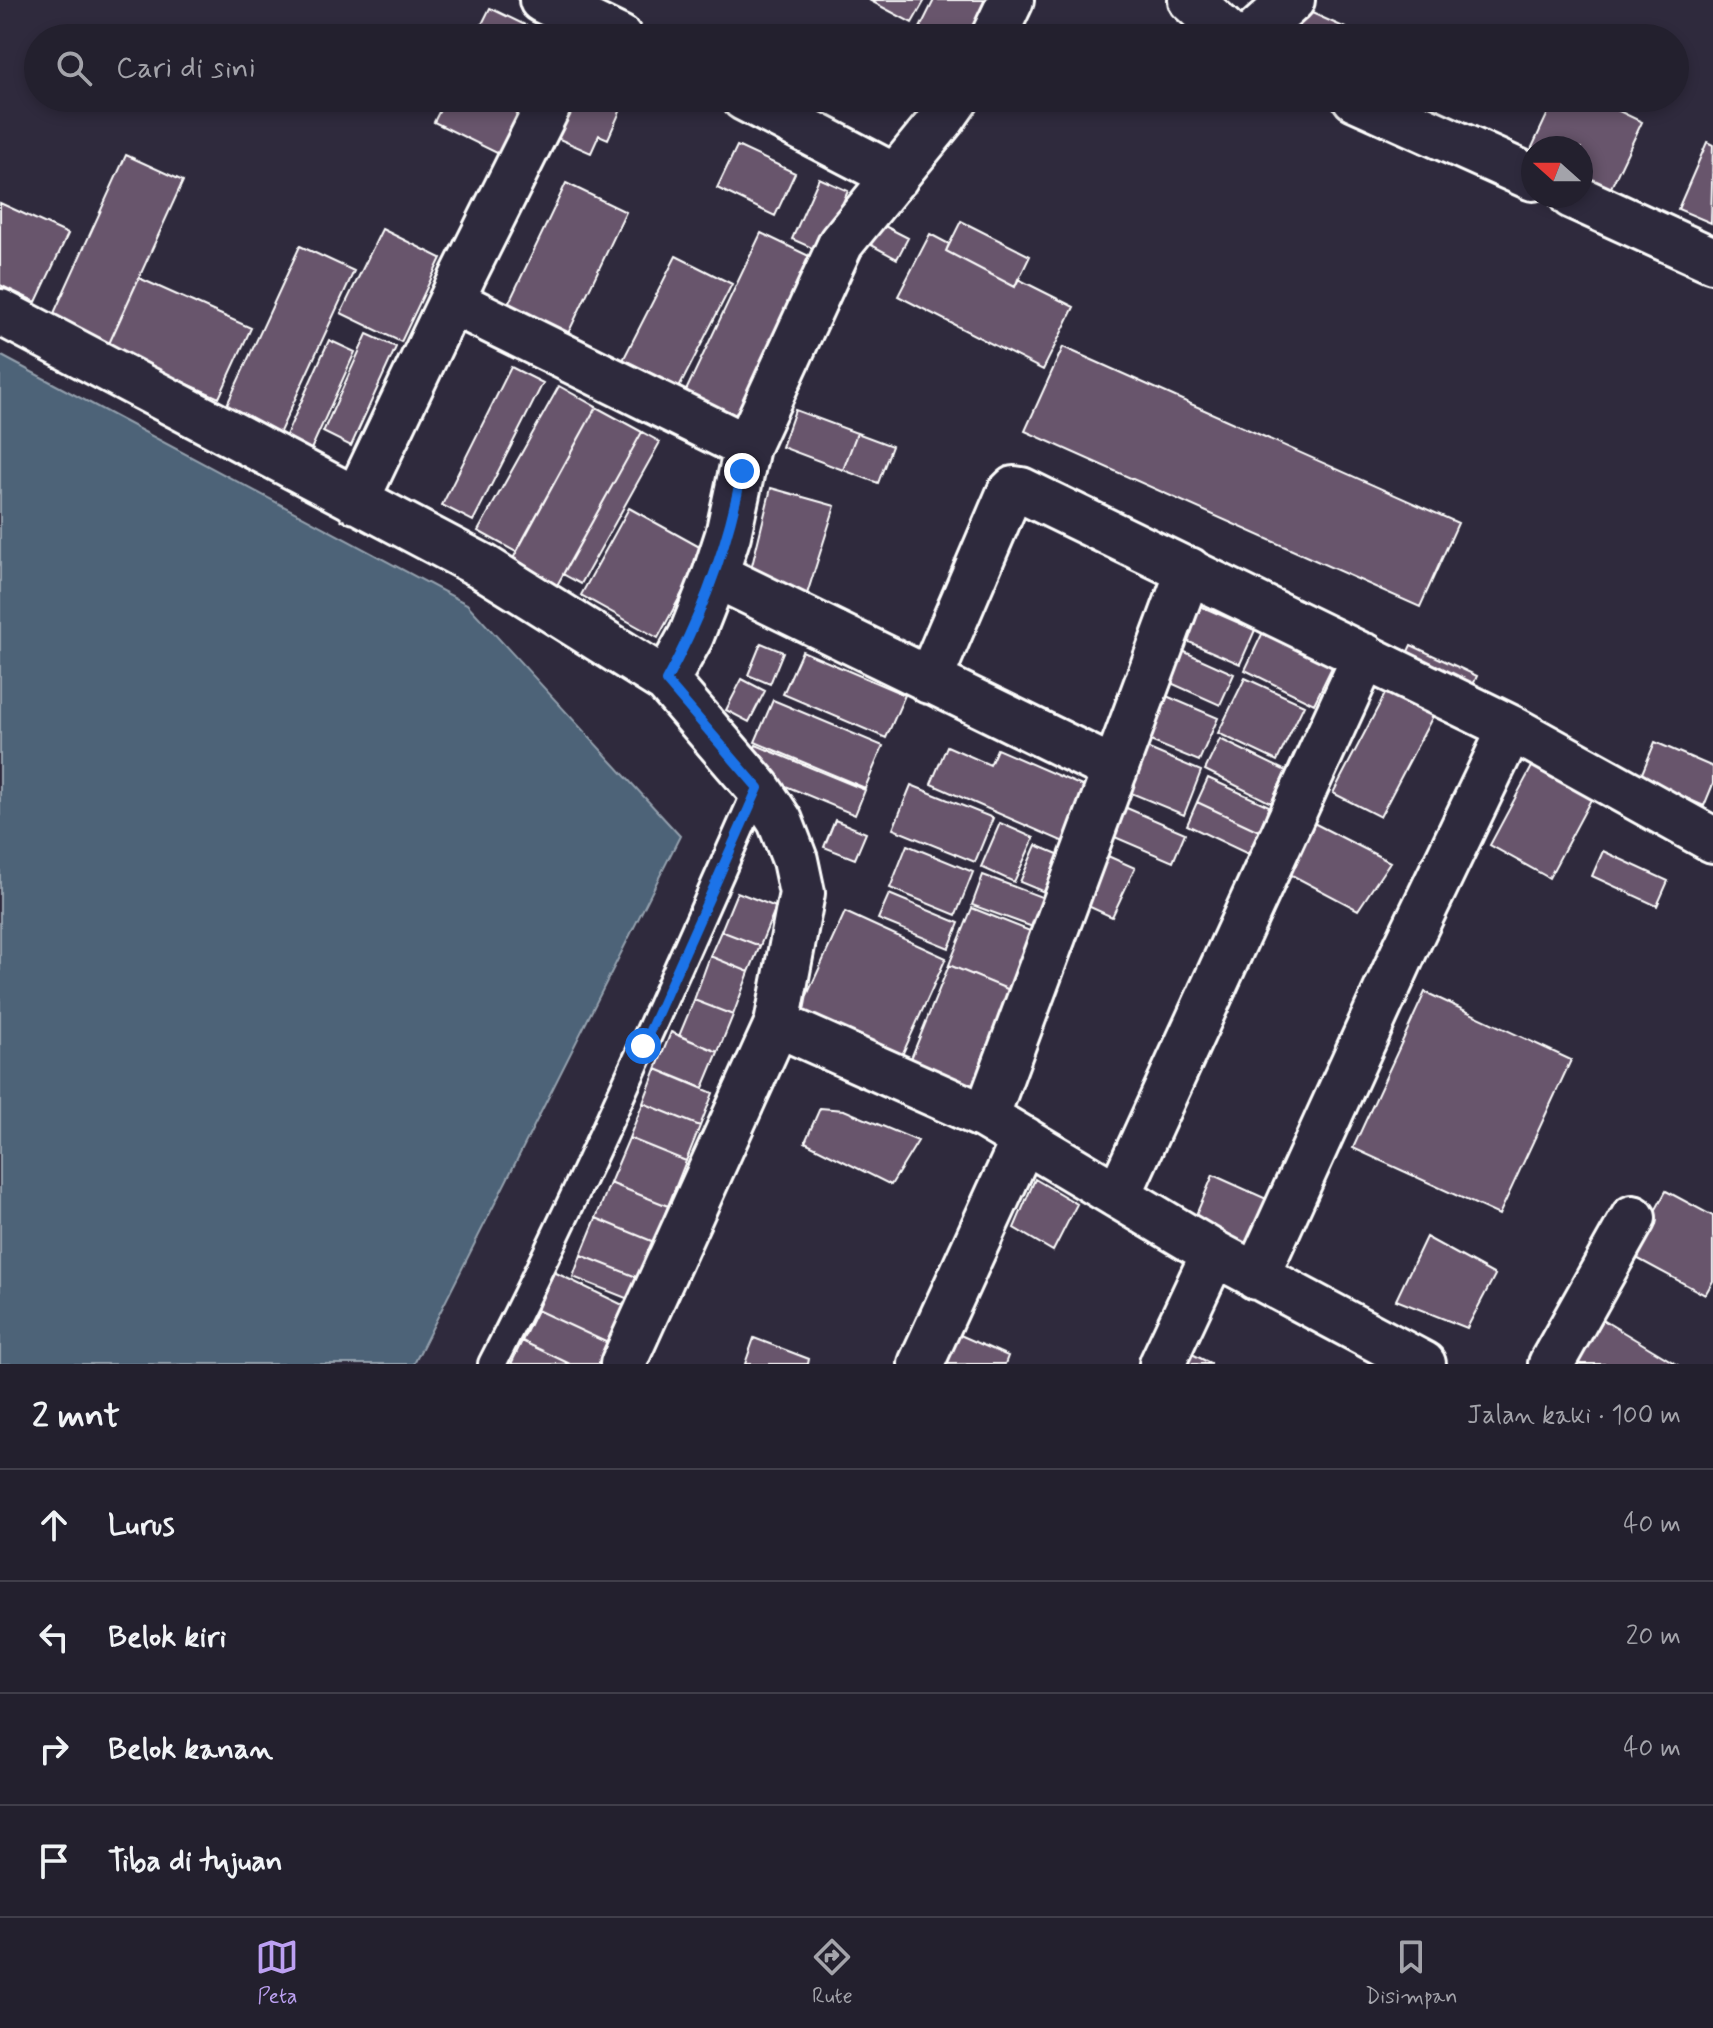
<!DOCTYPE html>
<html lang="id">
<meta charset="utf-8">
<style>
body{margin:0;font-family:Mynerve,sans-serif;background:#2b2836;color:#f1f3f6}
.compass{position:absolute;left:1521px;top:136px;width:72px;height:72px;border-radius:50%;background:#23202e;box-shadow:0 4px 12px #0003;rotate:291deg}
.stop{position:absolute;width:24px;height:24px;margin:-18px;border:6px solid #1a73e8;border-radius:50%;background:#fff}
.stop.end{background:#1a73e8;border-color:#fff;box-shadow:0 2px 8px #0008}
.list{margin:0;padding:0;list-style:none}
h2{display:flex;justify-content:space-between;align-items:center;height:104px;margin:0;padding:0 32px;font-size:34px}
h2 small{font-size:26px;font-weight:400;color:#a3a3aa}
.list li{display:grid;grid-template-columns:52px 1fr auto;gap:24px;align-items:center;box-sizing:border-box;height:112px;padding:0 32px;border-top:2px solid #403e4a}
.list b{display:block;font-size:30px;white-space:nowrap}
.list em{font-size:26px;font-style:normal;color:#a3a3aa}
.icon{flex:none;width:44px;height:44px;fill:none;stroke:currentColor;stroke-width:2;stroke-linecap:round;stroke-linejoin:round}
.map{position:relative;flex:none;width:1713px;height:1364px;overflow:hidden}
.search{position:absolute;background:#23202e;box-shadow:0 4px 12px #0003;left:24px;right:24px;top:24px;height:88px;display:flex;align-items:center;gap:20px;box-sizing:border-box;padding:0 28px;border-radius:44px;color:#a3a3aa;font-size:30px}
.sheet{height:552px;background:#23202e}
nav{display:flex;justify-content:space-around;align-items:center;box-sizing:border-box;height:112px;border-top:2px solid #403e4a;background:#23202e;font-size:22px;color:#a3a3aa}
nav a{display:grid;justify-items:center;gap:4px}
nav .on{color:#bca0f2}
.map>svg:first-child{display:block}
</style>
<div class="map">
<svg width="1713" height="1364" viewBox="0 0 1713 1364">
<rect width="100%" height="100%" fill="#2f2a3d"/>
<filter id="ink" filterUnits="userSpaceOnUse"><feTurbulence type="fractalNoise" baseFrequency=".0125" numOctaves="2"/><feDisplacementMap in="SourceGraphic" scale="16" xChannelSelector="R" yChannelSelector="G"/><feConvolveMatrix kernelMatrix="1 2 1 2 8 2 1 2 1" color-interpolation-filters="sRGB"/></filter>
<g filter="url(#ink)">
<!-- water -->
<path fill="#4d6378" stroke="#94a1ae" stroke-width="2" d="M 0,355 L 467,604 L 680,836 L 414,1364 L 0,1364 Z"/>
<!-- building -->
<path fill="#68546c" stroke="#fff" stroke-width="2" d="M 869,0 L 925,0 L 912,23 Z
M 934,0 L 988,0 L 968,38 L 939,38 L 920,28 Z
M 490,8 L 552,38 L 475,38 Z
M 1312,13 L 1368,38 L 1286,38 Z
M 446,98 L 532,98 L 503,156 L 434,122 Z
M 561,98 L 626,98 L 608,139 L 599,135 L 591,153 L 557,138 L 565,119 Z
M 1555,98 L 1592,98 L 1642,122 L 1607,196 L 1581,184 L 1581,148 L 1533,148 L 1533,161 L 1527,158 Z
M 1707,142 L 1713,145 L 1711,223 L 1678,209 Z
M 737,146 L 795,173 L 775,216 L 717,188 Z
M 126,155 L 183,181 L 107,348 L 50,322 Z
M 819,178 L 848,191 L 821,252 L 792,239 Z
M 566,183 L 626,212 L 565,340 L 505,311 Z
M 0,203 L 68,234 L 36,302 L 0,285 Z
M 875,221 L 908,238 L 897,259 L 864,241 Z
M 961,221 L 1030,256 L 1015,287 L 946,251 Z
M 382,229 L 441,258 L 401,342 L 341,313 Z
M 761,233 L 811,257 L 732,423 L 682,399 Z
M 930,234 L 949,244 L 946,251 L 1015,287 L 1018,279 L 1074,307 L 1043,370 L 898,296 Z
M 300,246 L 354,271 L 279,434 L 225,409 Z
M 676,256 L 732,284 L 679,388 L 623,360 Z
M 139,278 L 251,328 L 219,398 L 107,348 Z
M 367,334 L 396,347 L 351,446 L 323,432 Z
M 329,340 L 355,352 L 309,454 L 283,442 Z
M 1063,347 L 1458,523 L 1420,607 L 1025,431 Z
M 511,367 L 543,383 L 473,521 L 442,505 Z
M 559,386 L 596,407 L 516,552 L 478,531 Z
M 596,407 L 642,432 L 555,589 L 510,564 Z
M 795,410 L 857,433 L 843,470 L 782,447 Z
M 642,432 L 660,442 L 581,584 L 563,574 Z
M 857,433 L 892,446 L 878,483 L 843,470 Z
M 771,488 L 835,506 L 807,594 L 749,578 Z
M 629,508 L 705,550 L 658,638 L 581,595 Z
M 1189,601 L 1255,630 L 1240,664 L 1175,636 Z
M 1263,632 L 1333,665 L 1314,704 L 1245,670 Z
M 761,643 L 783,652 L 770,684 L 748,675 Z
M 1167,644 L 1234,674 L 1220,705 L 1153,675 Z
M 1411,645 L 1477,676 L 1467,698 L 1401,666 Z
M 802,651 L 905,695 L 886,738 L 783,694 Z
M 1245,678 L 1304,705 L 1277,761 L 1218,733 Z
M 742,679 L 765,691 L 749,722 L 726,710 Z
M 1157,692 L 1218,718 L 1199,761 L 1138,736 Z
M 1386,692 L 1433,716 L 1380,817 L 1333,793 Z
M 773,700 L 883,746 L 865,788 L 755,742 Z
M 1220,739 L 1286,771 L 1271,803 L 1205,770 Z
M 1655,742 L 1713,767 L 1713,784 L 1704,806 L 1640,778 Z
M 756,745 L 865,790 L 855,815 L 745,769 Z
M 947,746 L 990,765 L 997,749 L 1096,792 L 1073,846 L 931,784 Z
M 1142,746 L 1201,771 L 1184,815 L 1124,790 Z
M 1535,761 L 1594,794 L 1549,878 L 1490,845 Z
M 1208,778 L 1269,806 L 1259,831 L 1197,802 Z
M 911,785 L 993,818 L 975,862 L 893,829 Z
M 1197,802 L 1259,831 L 1248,854 L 1187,825 Z
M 1122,806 L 1185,833 L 1173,862 L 1110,835 Z
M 1298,815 L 1390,862 L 1358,910 L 1284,871 Z
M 835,820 L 866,833 L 855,859 L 824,847 Z
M 1000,823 L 1034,838 L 1014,882 L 981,867 Z
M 907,845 L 973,872 L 956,915 L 890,888 Z
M 1036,845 L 1070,859 L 1054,896 L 1020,882 Z
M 1603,851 L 1668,881 L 1657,906 L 1592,876 Z
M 1101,853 L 1135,868 L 1112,917 L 1079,902 Z
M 983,875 L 1052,901 L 1041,930 L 972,905 Z
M 737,892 L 776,907 L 760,946 L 721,931 Z
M 889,894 L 959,923 L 949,948 L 878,919 Z
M 972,908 L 1040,935 L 1017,993 L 949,965 Z
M 845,912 L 946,958 L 898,1064 L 797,1017 Z
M 721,931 L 760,946 L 749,972 L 710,956 Z
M 710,956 L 749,972 L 733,1015 L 694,1000 Z
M 949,965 L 1017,993 L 978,1089 L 910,1061 Z
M 1425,992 L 1571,1060 L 1499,1215 L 1353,1148 Z
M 694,1000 L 733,1015 L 718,1052 L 679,1036 Z
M 671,1032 L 718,1052 L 703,1088 L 656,1069 Z
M 656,1069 L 713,1093 L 700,1126 L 643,1103 Z
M 643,1103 L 700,1126 L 686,1161 L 629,1138 Z
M 820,1108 L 844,1110 L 918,1141 L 891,1185 L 805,1142 Z
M 629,1138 L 686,1161 L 668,1206 L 610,1183 Z
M 1213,1175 L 1271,1201 L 1248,1254 L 1190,1229 Z
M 1035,1179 L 1077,1204 L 1053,1251 L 1014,1228 Z
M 610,1183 L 668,1206 L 654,1242 L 596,1218 Z
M 1666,1191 L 1713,1216 L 1713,1281 L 1705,1295 L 1631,1255 Z
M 596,1218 L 654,1242 L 639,1278 L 581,1255 Z
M 1426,1237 L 1495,1275 L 1467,1328 L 1396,1300 Z
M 581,1255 L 639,1278 L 631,1300 L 573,1277 Z
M 554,1272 L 627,1307 L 610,1344 L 537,1310 Z
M 537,1310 L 610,1344 L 600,1364 L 570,1364 L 522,1341 Z
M 1603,1320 L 1676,1364 L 1580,1364 L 1578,1362 Z
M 951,1331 L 1008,1356 L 1005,1364 L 936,1364 Z
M 754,1338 L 809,1359 L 808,1364 L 745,1364 Z
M 522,1341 L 570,1364 L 511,1364 Z
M 1180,1348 L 1212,1364 L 1172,1364 Z"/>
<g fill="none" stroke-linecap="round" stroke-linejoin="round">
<!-- lane casing -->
<g stroke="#fff" stroke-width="32">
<path id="lane" d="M 492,1364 C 588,1176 672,981 758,788"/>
</g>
<!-- street casing -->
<g stroke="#fff" stroke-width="50">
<path id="street" d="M 542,0 L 620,38
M 1191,0 L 1232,38
M 993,38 L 1011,0
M 1250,38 L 1292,0
M 744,98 L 896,177
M 1355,98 L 1533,178
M 1572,196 L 1713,260
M 451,301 L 747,447
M 0,312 L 482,566 L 666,681 L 758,788 L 780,821 L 795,860 L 802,893 L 777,1024 L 623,1364
M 356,501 L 464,274 L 552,98
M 715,575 L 1115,770
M 666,681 L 691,636 L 715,575 L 728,535 L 747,447 L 841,243 L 943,118 L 957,98
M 929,681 L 1009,494 L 1014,489 L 1021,490 L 1511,728 L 1713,840
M 777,1024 L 986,1117 L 1214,1253 L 1423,1364
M 986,1117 L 1189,570
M 1118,1196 L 1365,656
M 1256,1277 L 1405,949 L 1511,728
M 921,1364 L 1024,1139
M 1162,1364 L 1214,1253
M 1551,1364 L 1633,1218"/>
</g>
<!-- lane -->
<use href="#lane" stroke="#2f2a3d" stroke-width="26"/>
<!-- street -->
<use href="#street" stroke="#2f2a3d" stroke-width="44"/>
</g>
</g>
<g fill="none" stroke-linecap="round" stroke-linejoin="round" filter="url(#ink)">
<!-- route -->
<path stroke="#1a73e8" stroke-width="10" d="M 643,1046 L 758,788 L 666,681 C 702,615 728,546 742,471"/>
</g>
</svg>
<svg class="compass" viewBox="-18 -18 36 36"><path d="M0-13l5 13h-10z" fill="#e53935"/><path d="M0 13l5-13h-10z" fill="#a3a3aa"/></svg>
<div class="stop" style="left:643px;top:1046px"></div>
<div class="stop end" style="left:742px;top:471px"></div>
<div class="search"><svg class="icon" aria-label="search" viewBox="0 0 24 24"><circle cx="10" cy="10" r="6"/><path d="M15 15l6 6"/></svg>Cari di sini</div>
</div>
<section class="sheet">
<h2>2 mnt<small>Jalan kaki · 100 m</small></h2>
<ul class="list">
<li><svg class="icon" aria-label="ahead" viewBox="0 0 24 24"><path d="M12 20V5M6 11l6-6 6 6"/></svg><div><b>Lurus</b></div><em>40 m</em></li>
<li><svg class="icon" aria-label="left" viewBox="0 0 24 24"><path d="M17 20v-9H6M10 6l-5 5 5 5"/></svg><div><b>Belok kiri</b></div><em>20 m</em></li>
<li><svg class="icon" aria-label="right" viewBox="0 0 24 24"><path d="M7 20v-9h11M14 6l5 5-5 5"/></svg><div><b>Belok kanan</b></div><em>40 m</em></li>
<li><svg class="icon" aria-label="arrive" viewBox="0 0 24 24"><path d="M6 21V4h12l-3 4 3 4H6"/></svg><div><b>Tiba di tujuan</b></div></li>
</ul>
</section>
<nav>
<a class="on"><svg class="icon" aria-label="map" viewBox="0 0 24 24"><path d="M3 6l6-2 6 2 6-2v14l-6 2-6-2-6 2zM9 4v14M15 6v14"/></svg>Peta</a>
<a><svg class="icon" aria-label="directions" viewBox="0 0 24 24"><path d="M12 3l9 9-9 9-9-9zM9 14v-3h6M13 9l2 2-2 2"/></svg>Rute</a>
<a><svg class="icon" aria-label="saved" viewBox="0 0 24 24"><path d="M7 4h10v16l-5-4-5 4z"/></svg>Disimpan</a>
</nav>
